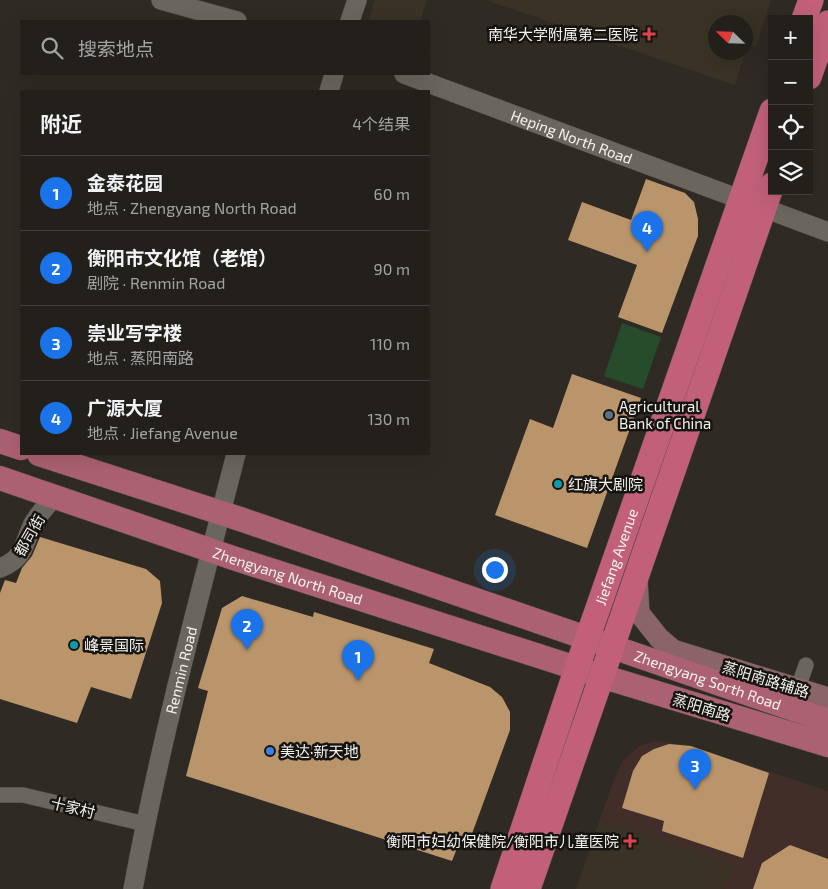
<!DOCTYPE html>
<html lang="zh">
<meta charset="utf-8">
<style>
body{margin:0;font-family:"Exo 2","Noto Sans SC",sans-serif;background:#2b2824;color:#f1f3f6}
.controls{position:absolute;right:15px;top:15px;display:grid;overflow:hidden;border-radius:0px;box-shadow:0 5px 20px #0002}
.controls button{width:45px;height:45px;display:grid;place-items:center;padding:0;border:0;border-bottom:1px solid #403e3a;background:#23201b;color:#f1f3f6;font:25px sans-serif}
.compass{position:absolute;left:708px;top:15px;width:45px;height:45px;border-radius:50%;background:#23201b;box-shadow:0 5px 20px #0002;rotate:293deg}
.you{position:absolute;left:494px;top:569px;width:18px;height:18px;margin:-12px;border:4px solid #fff;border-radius:50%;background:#1a73e8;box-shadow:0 0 0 8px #1a73e833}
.badge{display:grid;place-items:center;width:32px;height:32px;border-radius:50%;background:#1a73e8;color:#fff;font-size:16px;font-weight:700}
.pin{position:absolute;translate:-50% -41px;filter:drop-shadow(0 1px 2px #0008)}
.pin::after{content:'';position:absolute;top:26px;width:18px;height:15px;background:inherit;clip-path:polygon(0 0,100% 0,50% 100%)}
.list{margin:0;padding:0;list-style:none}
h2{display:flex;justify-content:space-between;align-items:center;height:65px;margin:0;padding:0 20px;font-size:21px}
h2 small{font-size:16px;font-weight:400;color:#a3a3a3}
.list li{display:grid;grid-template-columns:32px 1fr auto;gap:15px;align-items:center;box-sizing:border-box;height:75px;padding:0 20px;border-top:1px solid #403e3a}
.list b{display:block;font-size:19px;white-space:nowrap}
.list p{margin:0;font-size:16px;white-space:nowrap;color:#a3a3a3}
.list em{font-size:16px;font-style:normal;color:#a3a3a3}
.icon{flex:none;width:28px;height:28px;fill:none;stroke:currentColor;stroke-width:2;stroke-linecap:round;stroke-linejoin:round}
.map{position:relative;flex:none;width:828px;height:889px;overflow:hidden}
.search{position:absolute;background:#23201b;box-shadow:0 5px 20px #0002;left:20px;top:20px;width:410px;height:55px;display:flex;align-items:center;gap:12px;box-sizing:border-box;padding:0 18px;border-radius:0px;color:#a3a3a3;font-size:19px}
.panel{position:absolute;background:#23201b;box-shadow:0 5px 20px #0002;left:20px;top:90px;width:410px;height:365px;border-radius:0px}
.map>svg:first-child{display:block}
</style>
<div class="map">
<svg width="828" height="889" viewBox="0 0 828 889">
<rect width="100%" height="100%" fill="#2f2b24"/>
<!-- commercial -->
<path fill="#412e29" d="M 657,741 L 691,746 L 828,791 L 828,889 L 724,889 L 732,863 L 600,819 L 614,780 L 623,760 L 639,746 Z"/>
<!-- built -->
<path fill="#393225" d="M 375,0 L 427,0 L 420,21 L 371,21 L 369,18 Z
M 485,0 L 771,0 L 756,47 L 747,45 L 746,50 L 746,22 L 716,22 L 716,52 L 745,53 L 735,85 Z
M 600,819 L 733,863 L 724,889 L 576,889 Z"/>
<!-- green -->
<path fill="#264c2b" d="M 622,323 L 661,337 L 643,389 L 604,376 Z"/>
<!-- building -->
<path fill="#ba956b" d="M 646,179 L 685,193 L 694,202 L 698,219 L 698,236 L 662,333 L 618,317 L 637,265 L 568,240 L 582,202 L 631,220 Z
M 572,374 L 641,398 L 587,548 L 495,515 L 530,419 L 553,428 Z
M 40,537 L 146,569 L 160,581 L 162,603 L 131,699 L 91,687 L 77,723 L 0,699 L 0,593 L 5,580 L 16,583 L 22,568 L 32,556 Z
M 242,596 L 313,617 L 314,612 L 434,649 L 429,663 L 490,687 L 502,697 L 510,712 L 510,730 L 469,842 L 461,838 L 452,861 L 186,776 L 208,691 L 198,688 L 222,608 Z
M 669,744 L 691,746 L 769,773 L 743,858 L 662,831 L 664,821 L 622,808 L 633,771 L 642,756 L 654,749 Z
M 790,845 L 828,859 L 828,889 L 753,889 L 762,863 Z"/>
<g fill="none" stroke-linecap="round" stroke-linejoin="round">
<!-- minor casing -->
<g stroke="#4c4943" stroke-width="16">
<path id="minor" d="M 795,697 L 806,665
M 0,795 L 23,795 L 145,824"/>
</g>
<!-- tertiary casing -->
<g stroke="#4c4943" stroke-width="20">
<g id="tertiary">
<path d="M 161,0 L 237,21"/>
<path d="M 350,21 L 357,0"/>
<path id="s1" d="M 404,74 L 828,232"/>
<path d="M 329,91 L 334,74"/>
<path d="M 0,568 C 24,559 23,546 32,526 C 37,515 47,506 54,497"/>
<path id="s2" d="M 133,889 C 160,742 199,598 236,454"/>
</g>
</g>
<!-- secondary casing -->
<g stroke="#4c4943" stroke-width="22">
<path id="secondary" d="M 637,578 L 639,613 L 659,638 L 673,650 L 828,698"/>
</g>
<!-- primary casing -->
<g stroke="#4c4943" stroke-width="25">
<g id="primary">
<path d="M 0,441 L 21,448"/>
<path id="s3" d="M 39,454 L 243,520 L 828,721"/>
<path id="s4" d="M 0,478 L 233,558 L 601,676 L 828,745"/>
</g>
</g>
<!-- trunk casing -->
<g stroke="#4c4943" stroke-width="26">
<g id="trunk">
<path d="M 804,19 L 811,0"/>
<path d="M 809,77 L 828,23"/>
<path id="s5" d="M 503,889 L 577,668 L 772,111"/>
<path d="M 528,889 L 772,185"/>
</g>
</g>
<!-- minor -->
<use href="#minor" stroke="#6b665d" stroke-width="15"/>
<!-- tertiary -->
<use href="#tertiary" stroke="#6b665d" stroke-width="19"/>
<!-- secondary -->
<use href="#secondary" stroke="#8b6468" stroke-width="21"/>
<!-- primary -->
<use href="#primary" stroke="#ac6173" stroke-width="24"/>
<!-- trunk -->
<use href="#trunk" stroke="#c2607a" stroke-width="25"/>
</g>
<!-- markers -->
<g fill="#e0444e" stroke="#161411" stroke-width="2">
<path d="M646.5 26.5h5v5h5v5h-5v5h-5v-5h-5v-5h5z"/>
<path d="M627.5 833.5h5v5h5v5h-5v5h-5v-5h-5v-5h5z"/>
</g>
<circle fill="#5c6f8a" stroke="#161411" stroke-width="2" cx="609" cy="415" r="5"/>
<g fill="#0f9aa8" stroke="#161411" stroke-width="2">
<circle cx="558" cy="484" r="5"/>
<circle cx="74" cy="645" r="5"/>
</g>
<circle fill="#3f7fe0" stroke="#161411" stroke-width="2" cx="270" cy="751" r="5"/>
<g text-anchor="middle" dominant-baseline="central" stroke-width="5" stroke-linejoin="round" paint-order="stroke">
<!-- poi labels -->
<g font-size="15" fill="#f5f2ed" stroke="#161411" text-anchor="start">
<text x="638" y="34" text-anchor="end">南华大学附属第二医院</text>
<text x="619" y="406">Agricultural<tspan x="619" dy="17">Bank of China</tspan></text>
<text x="568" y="484">红旗大剧院</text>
<text x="84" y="645">峰景国际</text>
<text x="280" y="751">美达·新天地</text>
<text x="619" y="841" text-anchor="end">衡阳市妇幼保健院/衡阳市儿童医院</text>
</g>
<!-- street labels -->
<g font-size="15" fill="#f5f2ed" stroke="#161411">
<text stroke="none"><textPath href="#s1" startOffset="179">Heping North Road</textPath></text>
<text transform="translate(29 535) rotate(-60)">都司街</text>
<text stroke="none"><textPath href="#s5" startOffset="351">Jiefang Avenue</textPath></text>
<text stroke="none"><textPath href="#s4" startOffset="304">Zhengyang North Road</textPath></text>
<text stroke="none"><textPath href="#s2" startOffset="224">Renmin Road</textPath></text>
<text transform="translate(766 679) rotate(17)">蒸阳南路辅路</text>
<text stroke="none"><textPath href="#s3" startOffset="706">Zhengyang Sorth Road</textPath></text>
<text transform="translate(702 707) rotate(17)">蒸阳南路</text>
<text transform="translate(73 807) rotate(14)">十家村</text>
</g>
</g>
</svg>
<div class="controls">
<button>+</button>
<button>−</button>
<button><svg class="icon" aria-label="locate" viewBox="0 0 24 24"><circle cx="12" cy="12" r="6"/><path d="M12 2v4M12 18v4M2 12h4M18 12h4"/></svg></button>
<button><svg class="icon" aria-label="layers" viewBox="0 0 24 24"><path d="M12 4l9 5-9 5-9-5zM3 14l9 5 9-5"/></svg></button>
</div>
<svg class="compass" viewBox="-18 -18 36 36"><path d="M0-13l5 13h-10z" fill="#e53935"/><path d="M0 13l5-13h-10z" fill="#a3a3a3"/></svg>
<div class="you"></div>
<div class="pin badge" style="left:358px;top:681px">1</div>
<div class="pin badge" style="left:247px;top:650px">2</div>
<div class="pin badge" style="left:695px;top:790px">3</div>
<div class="pin badge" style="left:647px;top:252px">4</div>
<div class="search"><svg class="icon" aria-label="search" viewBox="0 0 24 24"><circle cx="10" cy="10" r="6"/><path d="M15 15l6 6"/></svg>搜索地点</div>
<section class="panel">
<h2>附近<small>4个结果</small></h2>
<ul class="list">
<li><span class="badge">1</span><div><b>金泰花园</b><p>地点 · Zhengyang North Road</p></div><em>60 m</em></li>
<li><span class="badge">2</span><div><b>衡阳市文化馆（老馆）</b><p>剧院 · Renmin Road</p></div><em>90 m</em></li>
<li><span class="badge">3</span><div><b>崇业写字楼</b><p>地点 · 蒸阳南路</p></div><em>110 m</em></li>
<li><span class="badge">4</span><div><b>广源大厦</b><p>地点 · Jiefang Avenue</p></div><em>130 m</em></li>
</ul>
</section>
</div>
